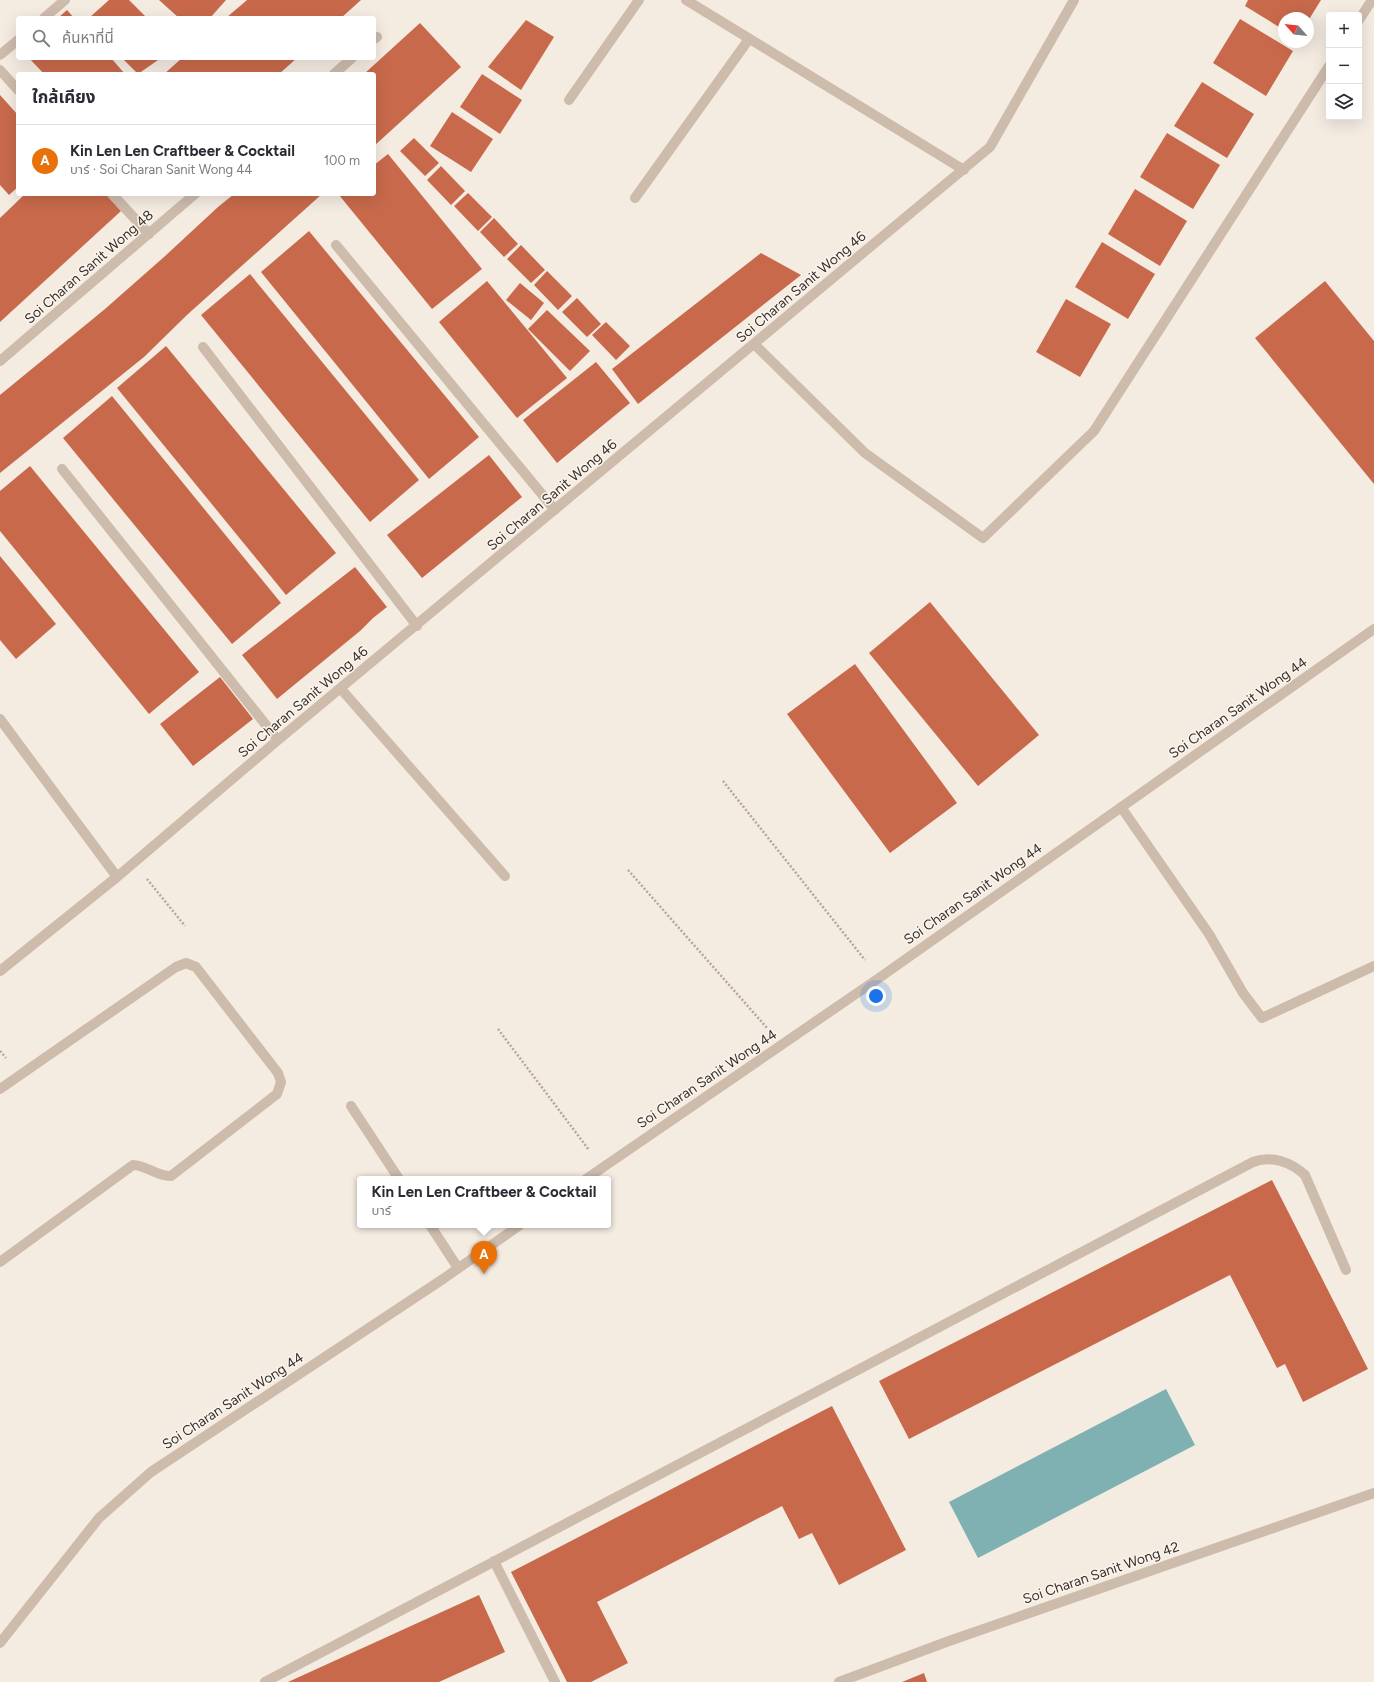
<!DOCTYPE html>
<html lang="th">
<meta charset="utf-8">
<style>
body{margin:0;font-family:Figtree,"Noto Sans Thai",sans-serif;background:#f7f7f7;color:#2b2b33}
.controls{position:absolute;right:12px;top:12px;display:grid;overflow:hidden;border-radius:4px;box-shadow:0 4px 16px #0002}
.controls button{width:36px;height:36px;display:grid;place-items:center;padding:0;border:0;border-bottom:1px solid #e1e1e2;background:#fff;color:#2b2b33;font:20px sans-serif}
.compass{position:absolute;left:1278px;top:12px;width:36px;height:36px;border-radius:50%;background:#fff;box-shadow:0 4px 16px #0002;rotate:297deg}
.you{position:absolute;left:876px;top:996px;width:14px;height:14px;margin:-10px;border:3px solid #fff;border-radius:50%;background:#1a73e8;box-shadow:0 0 0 6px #1a73e833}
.badge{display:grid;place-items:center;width:26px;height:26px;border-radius:50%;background:#0f766e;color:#fff;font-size:13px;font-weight:700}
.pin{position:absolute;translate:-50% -33px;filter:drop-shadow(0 1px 2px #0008)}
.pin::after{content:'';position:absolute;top:21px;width:14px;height:12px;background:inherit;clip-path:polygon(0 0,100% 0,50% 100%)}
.popup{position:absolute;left:357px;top:1176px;width:254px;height:52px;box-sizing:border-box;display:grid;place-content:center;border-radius:4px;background:#fff;filter:drop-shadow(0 1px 3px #0005);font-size:13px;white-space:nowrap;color:#7c7c81}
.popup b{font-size:15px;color:#2b2b33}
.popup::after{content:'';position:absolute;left:50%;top:100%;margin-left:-8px;border:8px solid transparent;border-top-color:#fff}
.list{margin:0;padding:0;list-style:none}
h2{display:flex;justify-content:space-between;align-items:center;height:52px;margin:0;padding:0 16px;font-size:17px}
h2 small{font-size:13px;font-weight:400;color:#7c7c81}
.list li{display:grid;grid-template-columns:26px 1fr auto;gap:12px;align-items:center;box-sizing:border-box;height:72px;padding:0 16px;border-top:1px solid #e1e1e2}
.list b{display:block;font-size:15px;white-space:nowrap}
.list p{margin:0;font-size:13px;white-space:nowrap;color:#7c7c81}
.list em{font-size:13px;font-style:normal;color:#7c7c81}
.icon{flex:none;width:22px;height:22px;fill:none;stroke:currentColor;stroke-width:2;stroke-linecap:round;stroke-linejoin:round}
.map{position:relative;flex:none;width:1374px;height:1682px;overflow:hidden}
.search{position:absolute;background:#fff;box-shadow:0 4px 16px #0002;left:16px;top:16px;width:360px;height:44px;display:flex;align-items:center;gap:10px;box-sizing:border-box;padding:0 14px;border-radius:4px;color:#7c7c81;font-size:15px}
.panel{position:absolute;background:#fff;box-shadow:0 4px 16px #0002;left:16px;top:72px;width:360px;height:124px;border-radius:4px}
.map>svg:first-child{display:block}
</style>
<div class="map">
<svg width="1374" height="1682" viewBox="0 0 1374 1682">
<rect width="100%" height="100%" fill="#f4ebe1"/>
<!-- water -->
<path fill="#7fb0b2" d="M 1166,1389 L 1195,1445 L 978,1558 L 949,1502 Z"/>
<!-- building -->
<path fill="#c8694b" d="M 109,0 L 129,0 L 147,18 L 89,18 Z
M 159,0 L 226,0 L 210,18 L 179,18 Z
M 247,0 L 361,0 L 341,18 L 226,18 Z
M 1248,0 L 1321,0 L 1308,21 L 1308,18 L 1284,18 L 1284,30 L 1245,6 Z
M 67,10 L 74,18 L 58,18 Z
M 1240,19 L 1293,51 L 1266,96 L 1213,63 Z
M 526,20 L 554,37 L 521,90 L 488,67 Z
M 420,23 L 461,67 L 374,146 L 374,74 L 364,74 Z
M 29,58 L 111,58 L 125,74 L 44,74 Z
M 122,58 L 161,58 L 138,74 Z
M 182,58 L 297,58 L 279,74 L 164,74 Z
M 482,74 L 522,100 L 500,134 L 460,107 Z
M 1202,82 L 1254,114 L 1227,158 L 1174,126 Z
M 0,95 L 18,115 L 18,187 L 9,195 L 0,185 Z
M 452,112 L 493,139 L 471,172 L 430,146 Z
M 1167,133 L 1220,165 L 1193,209 L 1140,177 Z
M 414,138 L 439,163 L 425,176 L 400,151 Z
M 388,154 L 482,269 L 432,309 L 339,195 L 341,194 L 374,194 L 374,165 Z
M 441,166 L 465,191 L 451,205 L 427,180 Z
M 1135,189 L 1187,221 L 1160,266 L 1108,234 Z
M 468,193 L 492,217 L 478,231 L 454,206 Z
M 25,194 L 106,194 L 121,211 L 0,322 L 0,218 Z
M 234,194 L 322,194 L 188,314 L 144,357 L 0,473 L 0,395 L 105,309 L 164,257 L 218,207 Z
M 494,218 L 518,244 L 504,257 L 480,232 Z
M 309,231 L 479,437 L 429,479 L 261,272 Z
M 1102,242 L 1155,274 L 1128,319 L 1075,287 Z
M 521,245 L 545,270 L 531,283 L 507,259 Z
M 761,253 L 801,275 L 638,404 L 612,369 Z
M 547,271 L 572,296 L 558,310 L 534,285 Z
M 250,274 L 419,480 L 370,522 L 201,315 Z
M 487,281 L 567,378 L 517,418 L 439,322 Z
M 1325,281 L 1374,341 L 1374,484 L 1255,338 Z
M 520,283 L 544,303 L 531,320 L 506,300 Z
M 577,298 L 601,324 L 587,337 L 562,312 Z
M 1066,299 L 1111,324 L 1080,377 L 1036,352 Z
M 547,310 L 590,351 L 570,371 L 528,329 Z
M 606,322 L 630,346 L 616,360 L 592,335 Z
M 166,346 L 336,553 L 286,595 L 117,388 Z
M 596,362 L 630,403 L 557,463 L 523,420 Z
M 112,396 L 281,603 L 232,644 L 63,438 Z
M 489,455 L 522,497 L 422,578 L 387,535 Z
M 30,466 L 199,672 L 149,714 L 0,531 L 0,491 Z
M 0,556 L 56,624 L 16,659 L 0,640 Z
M 355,567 L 387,607 L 373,618 L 360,631 L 277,699 L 242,655 Z
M 930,602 L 1039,735 L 978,786 L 869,653 Z
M 855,664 L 957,803 L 890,853 L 787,714 Z
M 220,677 L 253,719 L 193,766 L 160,724 Z
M 1272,1180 L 1368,1369 L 1303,1402 L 1285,1364 L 1277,1368 L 1230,1275 L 909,1439 L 879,1381 Z
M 832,1406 L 906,1550 L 839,1585 L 812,1533 L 799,1539 L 782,1506 L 597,1602 L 628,1663 L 591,1682 L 567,1682 L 511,1572 Z
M 479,1595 L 505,1652 L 439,1682 L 288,1682 Z
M 924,1673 L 927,1682 L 902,1682 Z"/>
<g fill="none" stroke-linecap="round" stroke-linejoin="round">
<!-- path -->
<path stroke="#b9a596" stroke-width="2.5" stroke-dasharray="2 2" stroke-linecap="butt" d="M 723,781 L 865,960
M 628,870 L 767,1028
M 147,879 L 185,926
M 498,1029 L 589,1150
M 0,1051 L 6,1058"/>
<!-- lane -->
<path stroke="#cdbbac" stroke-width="10" d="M 0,1089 L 176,967 L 186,963 L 196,967 L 278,1073 L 281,1082 L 277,1094 L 171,1176 C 158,1177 146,1165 133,1165 L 0,1262
M 494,1561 L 555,1682
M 265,1682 L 1253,1162 C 1271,1155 1291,1162 1305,1175 L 1346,1270"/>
<!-- street -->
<path stroke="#cdbbac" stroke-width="10" d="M 686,0 L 964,170
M 44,18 L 65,0
M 1359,20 L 1372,0
M 374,39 L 377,37
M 0,55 L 18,40
M 0,70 L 18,90
M 334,74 L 352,58
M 569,100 L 639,0
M 112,194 L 149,234
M 635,198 L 749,39
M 336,245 L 555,510
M 754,344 L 865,453 L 983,538 L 1094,431 L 1329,66
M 203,347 L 417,626
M 0,361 L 195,194
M 62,469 L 278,740
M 341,689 L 505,876
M 0,719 L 117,877
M 1121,807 L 1209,934 L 1243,993 L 1262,1018 L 1374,966
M 0,971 L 117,877 L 278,740 L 990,147 L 1074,0
M 351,1106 L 399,1179
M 586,1179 L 879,978 L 1374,629
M 430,1225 L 458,1268
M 0,1643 L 99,1518 L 151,1472 L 443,1279 L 520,1225
M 839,1682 L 949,1641 L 1374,1493"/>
</g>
<g text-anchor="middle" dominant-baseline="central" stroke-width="3" stroke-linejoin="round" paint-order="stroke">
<!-- street labels -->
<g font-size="14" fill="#3b302b" stroke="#fbf5ee">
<text transform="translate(89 267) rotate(-41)">Soi Charan Sanit Wong 48</text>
<text transform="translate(801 287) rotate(-40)">Soi Charan Sanit Wong 46</text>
<text transform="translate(552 495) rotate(-40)">Soi Charan Sanit Wong 46</text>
<text transform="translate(303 702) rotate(-40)">Soi Charan Sanit Wong 46</text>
<text transform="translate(1238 708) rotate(-35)">Soi Charan Sanit Wong 44</text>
<text transform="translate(973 894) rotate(-35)">Soi Charan Sanit Wong 44</text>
<text transform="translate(707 1079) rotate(-34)">Soi Charan Sanit Wong 44</text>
<text transform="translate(233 1401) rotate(-33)">Soi Charan Sanit Wong 44</text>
<text transform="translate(1101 1573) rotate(-19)">Soi Charan Sanit Wong 42</text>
</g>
</g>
</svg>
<div class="controls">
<button>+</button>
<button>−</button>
<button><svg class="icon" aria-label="layers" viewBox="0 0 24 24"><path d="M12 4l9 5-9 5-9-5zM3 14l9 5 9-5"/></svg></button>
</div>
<svg class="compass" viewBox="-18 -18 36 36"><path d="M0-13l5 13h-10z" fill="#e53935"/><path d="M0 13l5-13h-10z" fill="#7c7c81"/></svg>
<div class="you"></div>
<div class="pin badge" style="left:484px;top:1274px;background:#e8710a">A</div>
<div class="popup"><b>Kin Len Len Craftbeer &amp; Cocktail</b>บาร์</div>
<div class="search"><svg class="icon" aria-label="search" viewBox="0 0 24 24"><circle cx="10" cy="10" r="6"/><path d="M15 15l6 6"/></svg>ค้นหาที่นี่</div>
<section class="panel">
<h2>ใกล้เคียง<small></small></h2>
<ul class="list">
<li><span class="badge" style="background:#e8710a">A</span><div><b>Kin Len Len Craftbeer &amp; Cocktail</b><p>บาร์ · Soi Charan Sanit Wong 44</p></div><em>100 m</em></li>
</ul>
</section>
</div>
